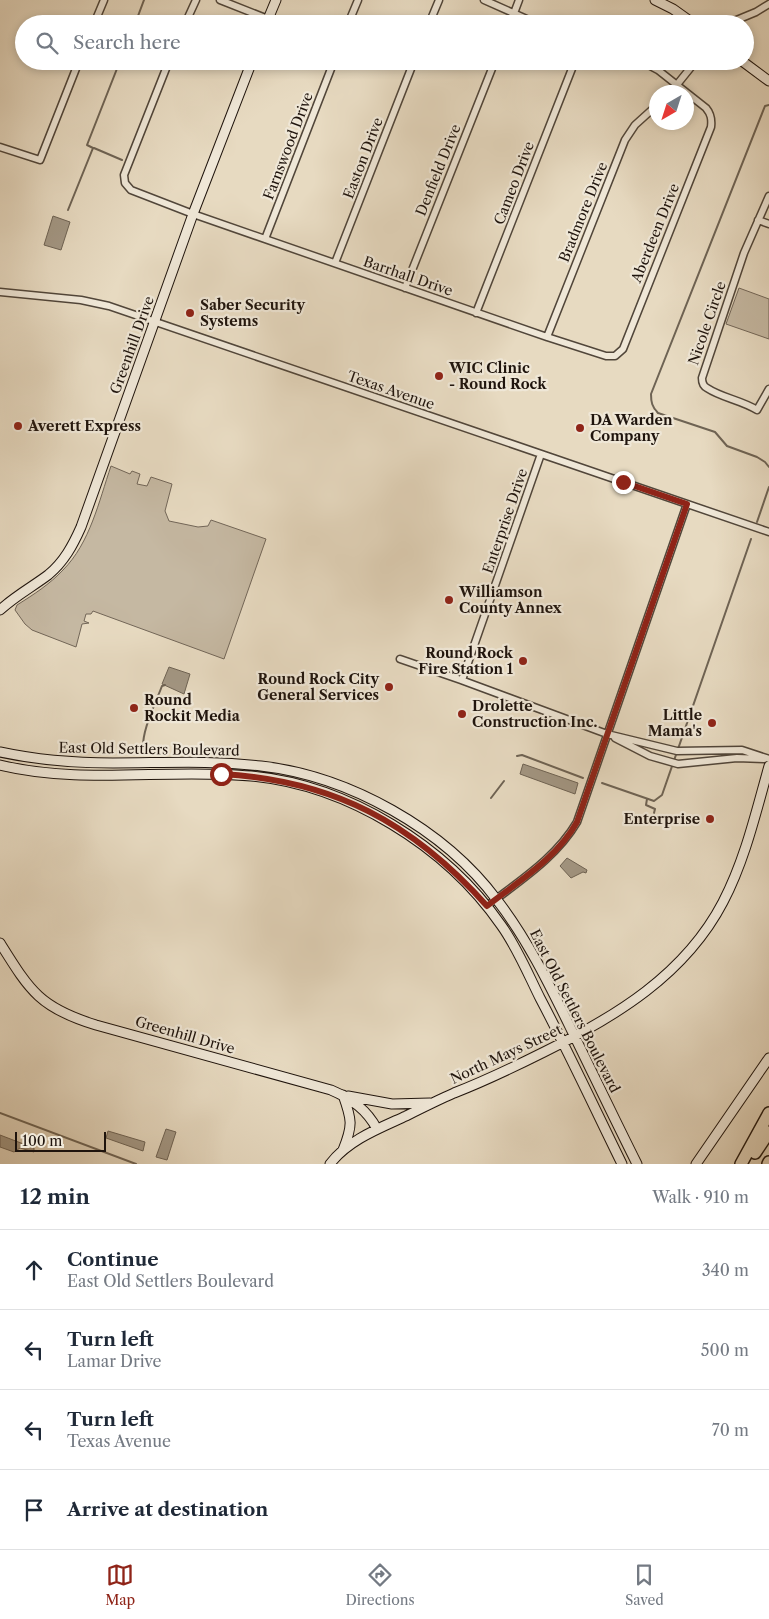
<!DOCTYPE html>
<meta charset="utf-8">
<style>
body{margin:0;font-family:"Libre Caslon Text",serif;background:#f6f6f7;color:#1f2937}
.compass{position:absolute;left:649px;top:85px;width:45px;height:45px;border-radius:50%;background:#fff;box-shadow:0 2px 8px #0003;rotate:219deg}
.scale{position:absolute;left:15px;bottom:12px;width:91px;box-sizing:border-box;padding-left:5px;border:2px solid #1f140d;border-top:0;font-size:14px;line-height:18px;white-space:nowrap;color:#1f140d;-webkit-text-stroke:4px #efe7d7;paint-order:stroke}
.stop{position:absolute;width:15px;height:15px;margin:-11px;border:4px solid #8f2418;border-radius:50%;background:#fff}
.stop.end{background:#8f2418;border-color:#fff;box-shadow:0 1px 5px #0008}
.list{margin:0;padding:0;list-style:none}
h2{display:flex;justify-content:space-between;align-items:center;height:65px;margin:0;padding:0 20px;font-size:21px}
h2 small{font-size:16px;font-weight:400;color:#747a83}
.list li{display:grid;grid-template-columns:32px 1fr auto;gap:15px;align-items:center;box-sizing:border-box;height:80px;padding:0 20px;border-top:1px solid #e0e1e3}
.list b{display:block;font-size:19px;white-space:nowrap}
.list p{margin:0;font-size:16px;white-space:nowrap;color:#747a83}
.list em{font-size:16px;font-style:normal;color:#747a83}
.icon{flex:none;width:28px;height:28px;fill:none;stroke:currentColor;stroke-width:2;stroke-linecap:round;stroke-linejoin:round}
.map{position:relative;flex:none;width:769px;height:1164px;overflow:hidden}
.search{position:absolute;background:#fff;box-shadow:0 2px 8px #0003;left:15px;right:15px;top:15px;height:55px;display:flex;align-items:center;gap:12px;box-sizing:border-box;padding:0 18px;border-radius:28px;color:#747a83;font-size:19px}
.sheet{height:385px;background:#fff}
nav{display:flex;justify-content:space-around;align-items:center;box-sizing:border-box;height:70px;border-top:1px solid #e0e1e3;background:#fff;font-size:14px;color:#747a83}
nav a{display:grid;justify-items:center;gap:2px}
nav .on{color:#8f2418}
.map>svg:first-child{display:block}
</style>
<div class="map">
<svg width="769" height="1164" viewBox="0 0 769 1164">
<rect width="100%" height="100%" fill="#e7dac1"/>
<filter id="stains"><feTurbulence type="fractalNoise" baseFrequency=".004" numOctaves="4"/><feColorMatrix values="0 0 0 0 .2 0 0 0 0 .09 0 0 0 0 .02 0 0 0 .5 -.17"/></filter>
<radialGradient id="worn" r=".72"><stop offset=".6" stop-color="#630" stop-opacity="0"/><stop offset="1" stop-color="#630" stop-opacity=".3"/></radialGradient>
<!-- green -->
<path fill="#c5b8a2" stroke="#726658" d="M 739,288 L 769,299 L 769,339 L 726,324 Z
M 111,466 L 130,474 L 132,471 L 140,474 L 137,484 L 147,486 L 151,477 L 172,484 L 165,511 L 169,521 L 198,527 L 208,526 L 211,520 L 266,539 L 224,659 L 93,611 L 91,614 L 86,614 L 84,621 L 89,623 L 82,624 L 76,647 L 32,630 L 25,624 L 15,610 L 17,605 C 33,595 50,584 63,570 C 90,543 99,501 111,466 Z"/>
<!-- water -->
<path fill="#a39784" stroke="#6e6354" d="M 53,216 L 70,222 L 61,250 L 44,245 Z
M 169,667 L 190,674 L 184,694 L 162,684 Z
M 523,764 L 578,783 L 575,794 L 520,774 Z
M 567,858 L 587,870 L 586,873 L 583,872 L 571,878 L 560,866 Z
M 166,1129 L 176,1132 L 167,1160 L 156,1157 Z
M 108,1131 L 145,1142 L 143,1151 L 106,1138 Z
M 0,1135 L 34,1148 L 34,1152 L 20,1148 L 14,1152 L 0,1147 Z"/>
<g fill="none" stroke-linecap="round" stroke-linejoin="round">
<!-- stream -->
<path stroke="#6e6354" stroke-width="2" d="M 135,24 L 144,0
M 769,105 L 765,106 L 651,394 C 651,402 652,407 658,413 L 715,432 L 727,446 L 757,457 L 765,462 L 769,467
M 94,148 L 122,160
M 68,210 L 93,148 L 87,145 L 120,61
M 757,522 L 769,487
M 144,752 C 139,736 156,702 162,686 L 165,685
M 517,756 L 522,755 L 583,778
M 602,783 L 654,801 L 662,795 L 751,539
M 491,798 L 504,781
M 647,799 L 646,805 L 655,809 L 654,813
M 0,1113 L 136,1164"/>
<!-- street casing -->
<g stroke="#51463a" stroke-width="9">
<path id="street" d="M 220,0 L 268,19
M 484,0 L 538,24
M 94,24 L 104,0
M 185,24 L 196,0
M 348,24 L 358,0
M 429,24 L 439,0
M 510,24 L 519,0
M 727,24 L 756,12 L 769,4
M 169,61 L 124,175 L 125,183 L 131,190 L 193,214 L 547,337 L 606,356 L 615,356 L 623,349 L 711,127 C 712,119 711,114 706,108 L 658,70 L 641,61
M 671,92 L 696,61
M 0,147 L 40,160 L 79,61
M 769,196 L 744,253 L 702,378 C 702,382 703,386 707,388 C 722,398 741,400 757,410 L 769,389
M 758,220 L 769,224
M 265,239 L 334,61
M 335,263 L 414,61
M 405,288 L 495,61
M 0,292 L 81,300 L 109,306 L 769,532
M 476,313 L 575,61
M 547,337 L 625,140 L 635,125 L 656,106
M 400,659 L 461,680 L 607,734 L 677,751 L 742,750 L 769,759
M 462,680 L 541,454
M 615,738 L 650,756 L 678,764 L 737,758 L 764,759
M 487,906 C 519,881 556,858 577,822 L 687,504"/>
</g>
<!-- secondary casing -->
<g stroke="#1f140d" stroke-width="11">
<path id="secondary" d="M 655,0 L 673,9 L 694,24
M 266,24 L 276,0
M 742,61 L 769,81
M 0,610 C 15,596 32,587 48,575 C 64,562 73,545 81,527 L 193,214 L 252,61
M 0,752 C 37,760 75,763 113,763 C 163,763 211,760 261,766 C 349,776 444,829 497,900 C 528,940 550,986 572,1031 C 594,1076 615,1120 637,1164
M 0,765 C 82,785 167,768 251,776 C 348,785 446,846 501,925 C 517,947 528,974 540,998 C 569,1053 595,1109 622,1164
M 0,943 C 30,991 40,1008 96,1025 L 331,1090 C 352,1099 367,1110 377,1129
M 348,1096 L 392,1104 L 430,1103
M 343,1150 C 353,1125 352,1120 343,1095
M 330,1164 C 348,1140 380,1128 406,1116 C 422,1108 438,1100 454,1093 C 485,1081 514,1067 544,1052 C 615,1017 685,975 723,902 C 745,860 756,812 769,766
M 696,1164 L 769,1058"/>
</g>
<!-- highway casing -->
<g stroke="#1f140d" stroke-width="14">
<path id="highway" d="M 755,1153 L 769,1132
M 741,1164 L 769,1113
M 768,1164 L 769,1162"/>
</g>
<!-- street -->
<use href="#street" stroke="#efe7d7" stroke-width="6"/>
<!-- secondary -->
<use href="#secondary" stroke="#efe7d7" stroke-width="9"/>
<!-- highway -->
<use href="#highway" stroke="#e7dac1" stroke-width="11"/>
</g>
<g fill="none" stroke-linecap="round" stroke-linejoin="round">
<!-- route -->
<path stroke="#8f2418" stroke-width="6" d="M 221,774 C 333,780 413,823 487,906 C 519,881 557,858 577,822 L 687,504 L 623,482"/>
</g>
<!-- markers -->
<g fill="#8f2418" stroke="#efe7d7" stroke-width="2">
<circle cx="190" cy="313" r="5"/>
<circle cx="439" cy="376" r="5"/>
<circle cx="18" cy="426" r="5"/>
<circle cx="580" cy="428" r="5"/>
<circle cx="449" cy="600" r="5"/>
<circle cx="523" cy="661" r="5"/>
<circle cx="389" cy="687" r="5"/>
<circle cx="134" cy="708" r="5"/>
<circle cx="462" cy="714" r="5"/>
<circle cx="712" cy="723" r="5"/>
<circle cx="710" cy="819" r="5"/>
</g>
<g text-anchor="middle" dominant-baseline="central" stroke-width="4.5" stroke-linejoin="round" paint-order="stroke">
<!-- street labels -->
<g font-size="14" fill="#1f140d" stroke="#efe7d7">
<text transform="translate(288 146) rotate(-69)">Farnswood Drive</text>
<text transform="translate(363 158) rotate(-69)">Easton Drive</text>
<text transform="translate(438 170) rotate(-68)">Denfield Drive</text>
<text transform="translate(514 183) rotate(-69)">Cameo Drive</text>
<text transform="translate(583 212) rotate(-68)">Bradmore Drive</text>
<text transform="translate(655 233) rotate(-68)">Aberdeen Drive</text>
<text transform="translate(408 276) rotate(19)">Barrhall Drive</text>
<text transform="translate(707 323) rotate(-71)">Nicole Circle</text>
<text transform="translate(132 345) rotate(-70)">Greenhill Drive</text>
<text transform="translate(391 390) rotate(19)">Texas Avenue</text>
<text transform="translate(505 521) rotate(-71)">Enterprise Drive</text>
<text transform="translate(149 749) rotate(1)">East Old Settlers Boulevard</text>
<text transform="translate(575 1011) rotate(63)">East Old Settlers Boulevard</text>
<text transform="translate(185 1035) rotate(16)">Greenhill Drive</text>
<text transform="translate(506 1054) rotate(-25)">North Mays Street</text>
</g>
<!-- poi labels -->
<g font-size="14" font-weight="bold" fill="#1f140d" stroke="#efe7d7" text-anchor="start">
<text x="200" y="305">Saber Security<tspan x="200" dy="16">Systems</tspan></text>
<text x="449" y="368">WIC Clinic<tspan x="449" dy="16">- Round Rock</tspan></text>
<text x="590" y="420">DA Warden<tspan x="590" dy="16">Company</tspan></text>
<text x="28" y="426">Averett Express</text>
<text x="459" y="592">Williamson<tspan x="459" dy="16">County Annex</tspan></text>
<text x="513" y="653" text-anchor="end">Round Rock<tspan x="513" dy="16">Fire Station 1</tspan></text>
<text x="379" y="679" text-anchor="end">Round Rock City<tspan x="379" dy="16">General Services</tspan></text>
<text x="144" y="700">Round<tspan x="144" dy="16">Rockit Media</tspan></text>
<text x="472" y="706">Drolette<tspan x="472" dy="16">Construction Inc.</tspan></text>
<text x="702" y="715" text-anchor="end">Little<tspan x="702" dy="16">Mama's</tspan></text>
<text x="700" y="819" text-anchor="end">Enterprise</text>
</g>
</g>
<rect width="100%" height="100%" filter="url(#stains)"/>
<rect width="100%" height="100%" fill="url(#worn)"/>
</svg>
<svg class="compass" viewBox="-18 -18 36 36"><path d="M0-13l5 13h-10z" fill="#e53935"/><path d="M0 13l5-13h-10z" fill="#747a83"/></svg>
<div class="scale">100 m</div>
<div class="stop" style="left:221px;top:774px"></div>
<div class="stop end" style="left:623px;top:482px"></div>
<div class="search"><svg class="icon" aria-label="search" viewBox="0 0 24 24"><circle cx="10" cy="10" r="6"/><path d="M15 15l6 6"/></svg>Search here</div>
</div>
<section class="sheet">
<h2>12 min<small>Walk · 910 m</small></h2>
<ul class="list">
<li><svg class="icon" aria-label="ahead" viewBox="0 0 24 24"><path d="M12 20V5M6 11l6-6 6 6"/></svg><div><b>Continue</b><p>East Old Settlers Boulevard</p></div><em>340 m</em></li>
<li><svg class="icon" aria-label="left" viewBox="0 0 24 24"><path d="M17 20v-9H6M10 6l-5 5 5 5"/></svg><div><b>Turn left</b><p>Lamar Drive</p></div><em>500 m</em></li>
<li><svg class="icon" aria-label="left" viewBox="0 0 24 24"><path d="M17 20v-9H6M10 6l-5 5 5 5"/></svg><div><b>Turn left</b><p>Texas Avenue</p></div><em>70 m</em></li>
<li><svg class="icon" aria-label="arrive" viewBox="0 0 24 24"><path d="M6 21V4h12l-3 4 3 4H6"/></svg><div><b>Arrive at destination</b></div></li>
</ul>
</section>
<nav>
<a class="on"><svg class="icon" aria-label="map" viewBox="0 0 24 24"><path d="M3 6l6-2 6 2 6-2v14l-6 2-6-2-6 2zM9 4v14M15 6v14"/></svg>Map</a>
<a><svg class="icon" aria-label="directions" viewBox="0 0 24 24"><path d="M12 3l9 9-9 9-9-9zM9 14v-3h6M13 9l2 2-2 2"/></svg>Directions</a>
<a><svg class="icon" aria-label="saved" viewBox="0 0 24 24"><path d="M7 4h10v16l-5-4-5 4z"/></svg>Saved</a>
</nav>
